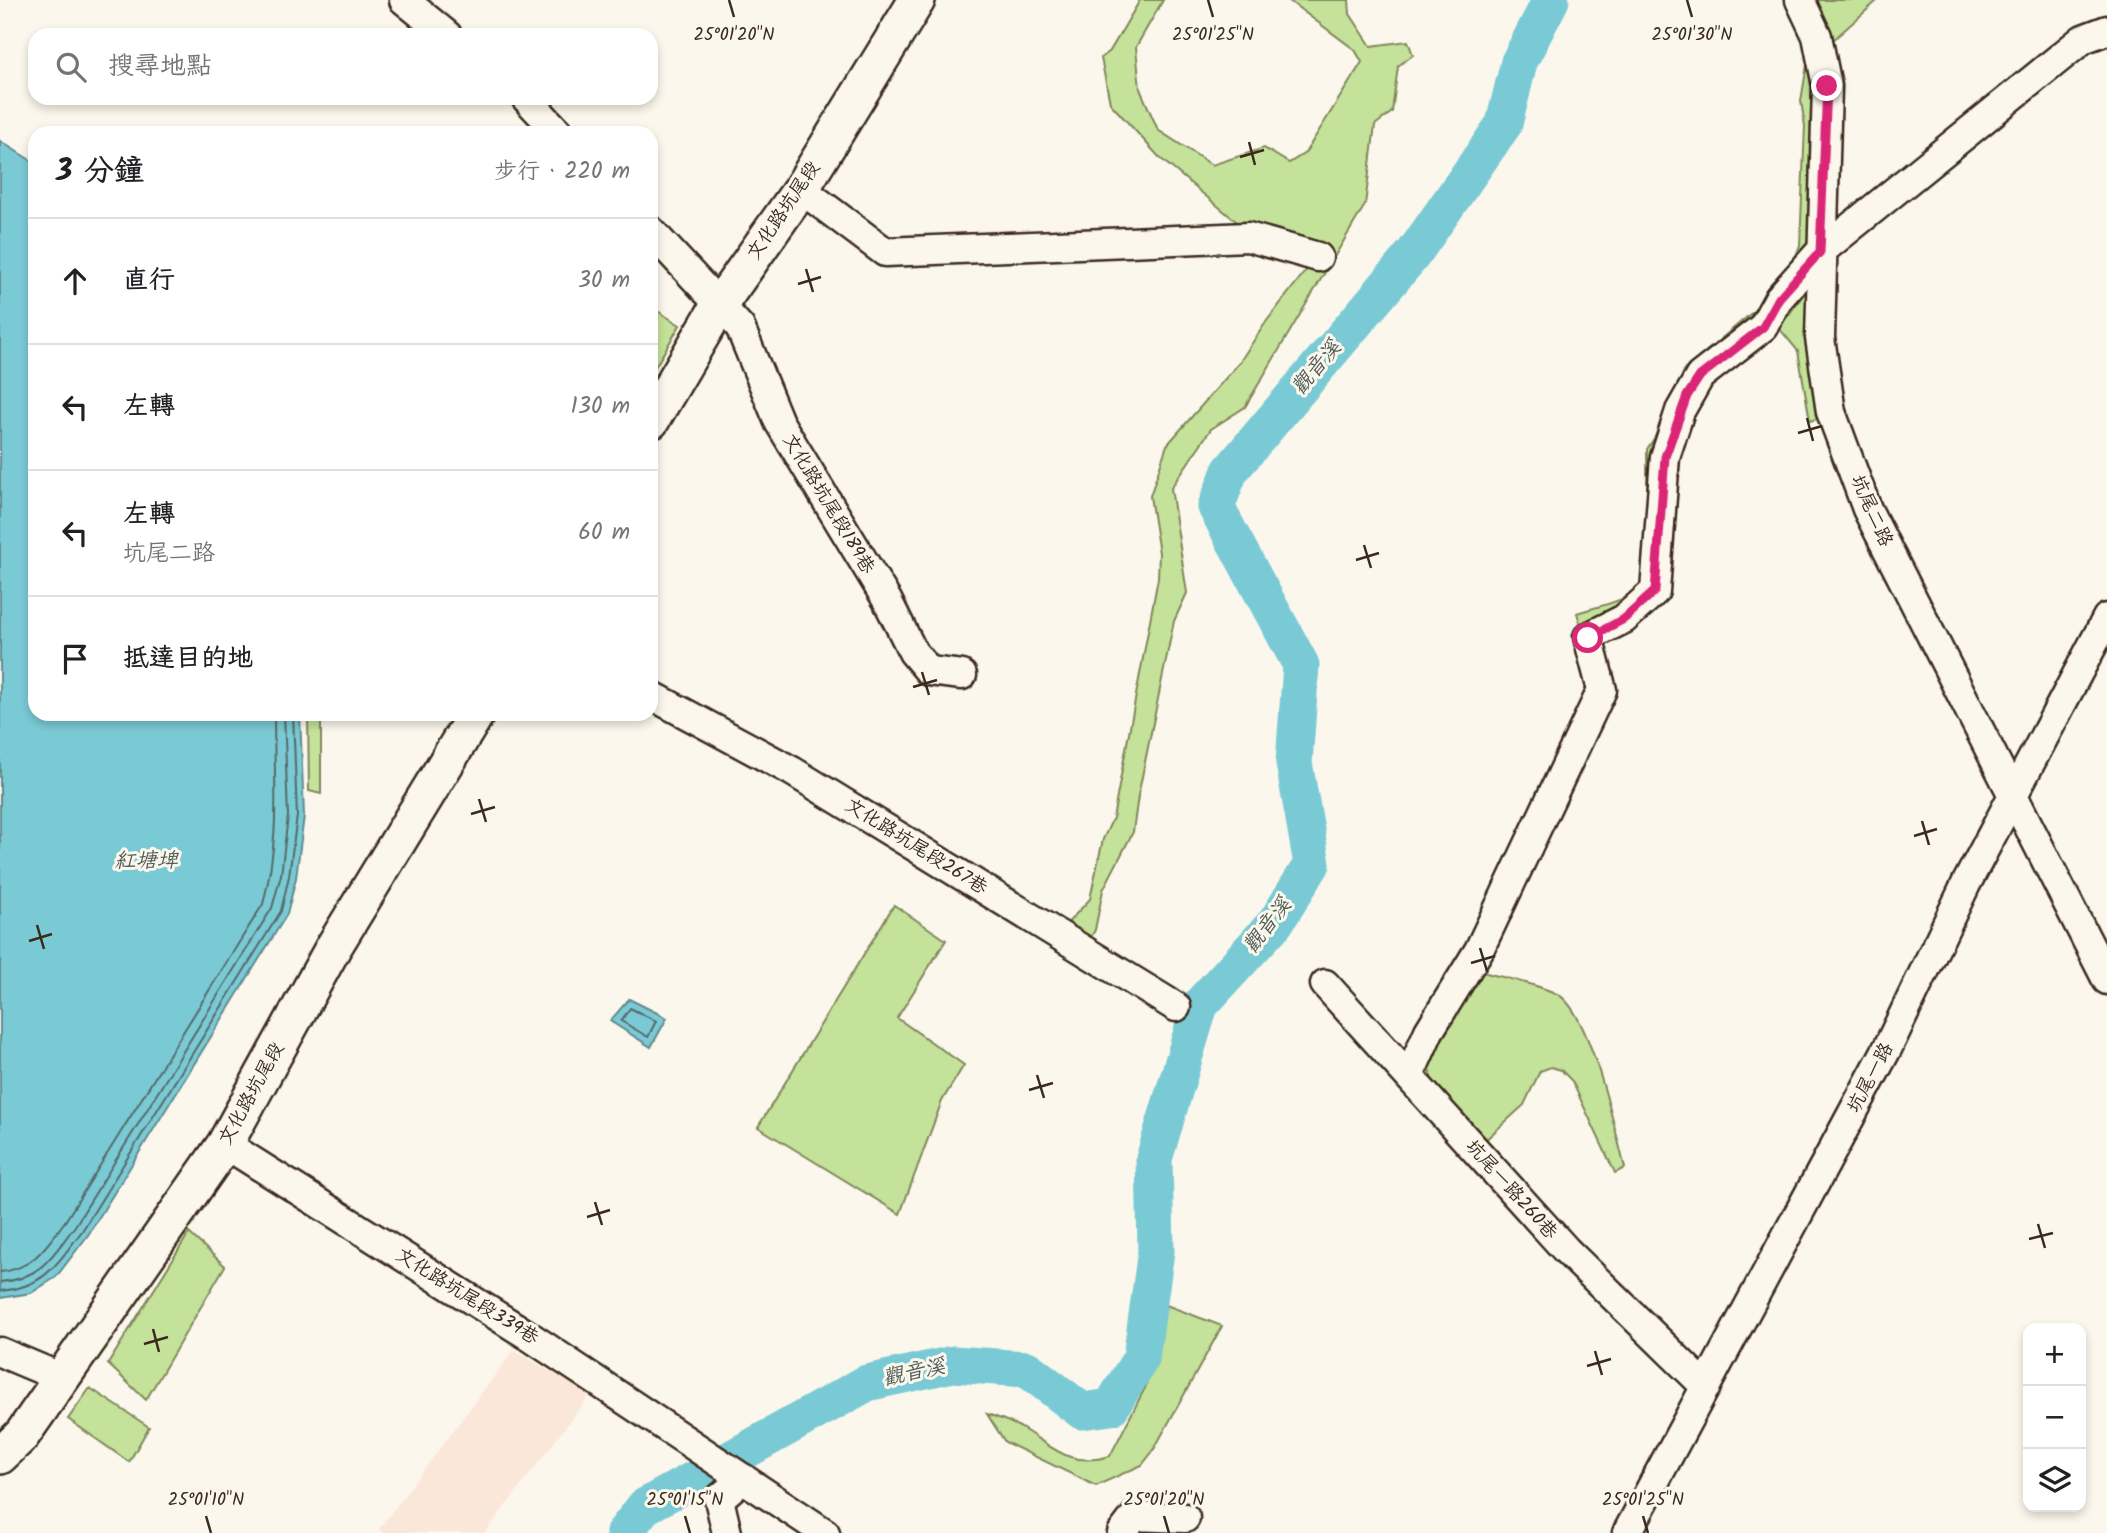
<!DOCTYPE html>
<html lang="zh-TW">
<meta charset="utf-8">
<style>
body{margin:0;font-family:Kalam,"LXGW WenKai TC",sans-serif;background:#f6f6f6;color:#202124}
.controls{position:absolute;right:21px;bottom:21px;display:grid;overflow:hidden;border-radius:14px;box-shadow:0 4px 10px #0003}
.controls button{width:63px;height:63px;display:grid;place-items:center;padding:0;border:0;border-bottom:2px solid #e0e0e0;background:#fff;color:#202124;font:35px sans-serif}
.stop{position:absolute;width:21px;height:21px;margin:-16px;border:5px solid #db2777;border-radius:50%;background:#fff}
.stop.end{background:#db2777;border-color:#fff;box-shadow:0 2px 7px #0008}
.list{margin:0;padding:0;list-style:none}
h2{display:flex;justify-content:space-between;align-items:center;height:91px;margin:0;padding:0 28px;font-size:30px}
h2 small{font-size:23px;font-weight:400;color:#757577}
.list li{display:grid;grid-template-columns:46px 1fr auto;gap:21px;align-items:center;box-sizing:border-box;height:126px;padding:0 28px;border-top:2px solid #e0e0e0}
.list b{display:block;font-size:26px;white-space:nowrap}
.list p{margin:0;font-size:23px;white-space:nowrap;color:#757577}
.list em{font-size:23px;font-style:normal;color:#757577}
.icon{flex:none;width:38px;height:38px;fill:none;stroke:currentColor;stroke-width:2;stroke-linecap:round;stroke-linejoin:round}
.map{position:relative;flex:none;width:2107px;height:1533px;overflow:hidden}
.search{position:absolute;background:#fff;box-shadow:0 4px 10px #0003;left:28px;top:28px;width:630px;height:77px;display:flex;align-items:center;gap:18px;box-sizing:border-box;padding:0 24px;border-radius:21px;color:#757577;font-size:26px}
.panel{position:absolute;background:#fff;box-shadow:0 4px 10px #0003;left:28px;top:126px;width:630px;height:595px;border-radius:21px}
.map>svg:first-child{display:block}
</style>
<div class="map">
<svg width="2107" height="1533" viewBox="0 0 2107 1533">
<rect width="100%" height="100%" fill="#fbf7ec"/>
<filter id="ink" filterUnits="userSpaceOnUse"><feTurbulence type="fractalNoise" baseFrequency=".0143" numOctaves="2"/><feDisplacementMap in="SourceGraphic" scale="14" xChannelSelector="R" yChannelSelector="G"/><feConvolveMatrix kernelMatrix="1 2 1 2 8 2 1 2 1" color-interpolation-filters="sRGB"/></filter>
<g filter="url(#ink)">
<!-- built -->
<path fill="#fbe7d9" d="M 514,1350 L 590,1395 L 485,1533 L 383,1533 L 379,1529 Z"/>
<!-- green -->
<path fill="#c4e299" stroke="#80865c" stroke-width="2" d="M 1140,0 L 1163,0 L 1136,47 L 1140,89 L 1158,130 L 1212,165 L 1264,148 L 1289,163 L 1305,153 L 1362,62 L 1355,50 L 1288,0 L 1349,0 L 1350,14 L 1371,46 L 1408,41 L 1413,55 L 1398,66 L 1392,112 L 1375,125 L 1365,205 L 1245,407 L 1211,429 L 1171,488 L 1187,593 L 1174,621 L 1138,796 L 1133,832 L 1103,890 L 1095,930 L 1089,941 L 1060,931 L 1090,899 L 1103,839 L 1113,818 L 1158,578 L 1159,553 L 1150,496 L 1167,445 L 1239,363 L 1266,322 L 1310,265 L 1249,232 L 1160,158 L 1110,103 L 1101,58 L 1110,51 Z
M 1808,0 L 1878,0 L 1830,43 Z
M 1809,53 L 1819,85 L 1812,256 L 1733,346 L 1663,458 L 1656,588 L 1582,629 L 1577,613 C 1601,605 1635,601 1648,577 L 1647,449 L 1674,409 L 1684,370 L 1755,310 L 1794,261 L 1800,245 L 1805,126 L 1801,101 Z
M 1810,286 L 1823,417 L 1810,421 L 1798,351 L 1779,328 Z
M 651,307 L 680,325 L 651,374 Z
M 308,714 L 321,714 L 321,794 L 309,791 Z
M 894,905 L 946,940 L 897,1018 L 964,1065 L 942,1101 L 900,1214 L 758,1127 Z
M 1483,972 C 1507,979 1535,983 1557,994 C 1590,1010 1615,1131 1625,1168 L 1615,1173 L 1572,1081 L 1561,1070 L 1551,1067 L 1540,1071 L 1524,1105 L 1481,1144 L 1434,1092 L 1428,1062 L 1428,1042 Z
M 189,1233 L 225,1266 L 146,1400 L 108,1364 Z
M 1158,1302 L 1222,1326 L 1153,1451 L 1142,1465 L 1096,1486 L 1005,1442 L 987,1414 C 999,1418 1012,1422 1023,1429 C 1054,1448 1070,1468 1110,1456 L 1146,1386 Z
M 90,1388 L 149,1427 L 129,1462 L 68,1419 Z"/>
<!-- water -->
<path fill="#7acad5" stroke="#618a8c" stroke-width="2" d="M 0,141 L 35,163 L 35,714 L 300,714 L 304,816 L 296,878 L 287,914 L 88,1235 L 56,1277 L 31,1293 L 0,1298 Z
M 629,999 L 667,1018 L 651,1047 L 610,1021 Z"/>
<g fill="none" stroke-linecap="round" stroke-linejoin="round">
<!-- shore -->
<path stroke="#546a67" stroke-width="2" d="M 630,1008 L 656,1021 L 648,1037 L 621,1021 Z
M 0,1272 C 34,1269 47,1245 66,1220 L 263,904 C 281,834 274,784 274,714
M 0,1282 C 41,1279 52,1256 75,1226 L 272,908 L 281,875 L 288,816 L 284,714
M 0,1291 C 45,1287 56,1265 82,1231 L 281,911 L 289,876 L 297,816 L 293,714"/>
<!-- river -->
<path stroke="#7acad5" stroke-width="37" d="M 624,1533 L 644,1507 L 867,1383 L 953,1364 L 1027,1369 L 1082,1411 L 1111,1407 L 1141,1358 L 1156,1251 L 1154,1159 L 1200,1005 L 1276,922 L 1312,864 L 1294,763 L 1301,665 L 1216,507 L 1230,471 L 1414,253 L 1504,124 L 1519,62 L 1551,0"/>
<!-- minor casing -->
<g stroke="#3b2a1e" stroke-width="33">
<path id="minor" d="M 404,0 L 447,35
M 1800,0 L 1817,36 L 1827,86 L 1820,338 L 1831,412 L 1867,509 L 2107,980
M 526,98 L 559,133
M 801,189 L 885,252 L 1248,237 L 1318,257
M 651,231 L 740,327 L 779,422 L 887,600 L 913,652 L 929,671 L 962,675
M 651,695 L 792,771 L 1176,1007
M 1325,984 L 1566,1250 L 1706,1387
M 1409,1076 L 1429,1031 L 1479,950 L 1602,690 L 1588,637 L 1624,619 L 1655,591 L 1665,457 L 1680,411 L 1700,376 L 1763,327 L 1779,298 L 1820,252 L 2083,39 L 2107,30
M 225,1144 L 526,1334 L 825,1533
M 0,1352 L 62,1378
M 727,1533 L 719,1499 L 743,1478
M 1122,1533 L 1135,1516 L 1185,1518
M 1627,1533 L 1888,1047 L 1966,884 L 2107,618"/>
</g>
<!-- major casing -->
<g stroke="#3b2a1e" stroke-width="40">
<path id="major" d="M 651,421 L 720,304 L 801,189 L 917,0
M 0,1456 L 22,1435 L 225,1144 L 333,948 L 476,714"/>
</g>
<!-- minor -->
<use href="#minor" stroke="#fbf7ec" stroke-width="28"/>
<!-- major -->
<use href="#major" stroke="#fbf7ec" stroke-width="35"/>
</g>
</g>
<g fill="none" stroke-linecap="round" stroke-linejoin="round" filter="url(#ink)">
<!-- route -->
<path stroke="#db2777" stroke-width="9" d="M 1588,638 L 1624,619 L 1655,591 L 1665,457 L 1687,396 L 1700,376 L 1763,327 L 1779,298 L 1820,252 L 1827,86"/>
</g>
<!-- ticks -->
<path fill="none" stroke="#3b2a1e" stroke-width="2.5" d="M 729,0 L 734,17M 1208,0 L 1213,17M 1687,0 L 1692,17M 1249,142 L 1255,165M 1240,157 L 1264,150M 806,269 L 813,292M 798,284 L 821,277M 1807,418 L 1813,441M 1798,433 L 1822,426M 1364,545 L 1371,568M 1356,560 L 1379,553M 922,672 L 929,695M 913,687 L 937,680M 479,799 L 486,822M 471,814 L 495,807M 1922,821 L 1929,845M 1914,836 L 1937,829M 37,925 L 44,949M 29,941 L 52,934M 1480,948 L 1487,971M 1471,963 L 1495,956M 1037,1075 L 1044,1098M 1029,1090 L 1053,1083M 595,1202 L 602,1225M 587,1217 L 610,1210M 2038,1224 L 2045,1248M 2029,1239 L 2053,1233M 153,1329 L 159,1352M 144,1344 L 168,1337M 1595,1351 L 1602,1375M 1587,1366 L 1611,1359M 206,1516 L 211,1533M 685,1516 L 690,1533M 1164,1516 L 1169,1533M 1643,1516 L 1648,1533"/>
<g text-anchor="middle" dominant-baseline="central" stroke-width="6" stroke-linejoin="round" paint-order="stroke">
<!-- street labels -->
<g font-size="19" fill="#3b2a1e" stroke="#fbf7ec">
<text transform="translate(784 211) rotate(-56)">文化路坑尾段</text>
<text transform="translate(828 504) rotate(59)">文化路坑尾段189巷</text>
<text transform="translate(1871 511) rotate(66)">坑尾二路</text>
<text transform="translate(916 847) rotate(32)">文化路坑尾段267巷</text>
<text transform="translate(1871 1078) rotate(-62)">坑尾一路</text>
<text transform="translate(252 1094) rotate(-61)">文化路坑尾段</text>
<text transform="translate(1511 1190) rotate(48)">坑尾一路260巷</text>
<text transform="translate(467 1297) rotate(32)">文化路坑尾段339巷</text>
</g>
<!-- water labels -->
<g font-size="21" font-style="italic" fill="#4e5a55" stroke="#fbf7ec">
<text transform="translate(1317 368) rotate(-50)">觀音溪</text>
<text x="146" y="861">紅塘埤</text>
<text transform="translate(1268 926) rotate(-52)">觀音溪</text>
<text transform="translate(914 1373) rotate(-12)">觀音溪</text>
</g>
</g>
<g font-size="18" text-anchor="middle" fill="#3b2a1e" stroke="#fbf7ec" stroke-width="6" stroke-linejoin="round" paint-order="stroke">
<text x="734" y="40">25°01'20"N</text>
<text x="1213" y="40">25°01'25"N</text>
<text x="1692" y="40">25°01'30"N</text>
<text x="206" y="1505">25°01'10"N</text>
<text x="685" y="1505">25°01'15"N</text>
<text x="1164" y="1505">25°01'20"N</text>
<text x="1643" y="1505">25°01'25"N</text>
</g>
</svg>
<div class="controls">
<button>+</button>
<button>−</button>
<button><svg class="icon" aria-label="layers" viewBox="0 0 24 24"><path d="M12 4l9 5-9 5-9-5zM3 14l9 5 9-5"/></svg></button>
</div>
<div class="stop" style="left:1588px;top:638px"></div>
<div class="stop end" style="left:1827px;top:86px"></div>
<div class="search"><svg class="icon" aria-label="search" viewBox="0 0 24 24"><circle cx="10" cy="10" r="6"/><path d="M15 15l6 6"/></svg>搜尋地點</div>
<section class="panel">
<h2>3 分鐘<small>步行 · 220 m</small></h2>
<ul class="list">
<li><svg class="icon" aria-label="ahead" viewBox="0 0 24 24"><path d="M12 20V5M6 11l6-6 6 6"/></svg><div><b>直行</b></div><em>30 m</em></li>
<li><svg class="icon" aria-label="left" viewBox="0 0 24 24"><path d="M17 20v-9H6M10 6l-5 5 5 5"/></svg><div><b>左轉</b></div><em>130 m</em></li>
<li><svg class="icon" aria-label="left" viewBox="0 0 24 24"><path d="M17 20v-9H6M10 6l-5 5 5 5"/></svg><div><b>左轉</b><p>坑尾二路</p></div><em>60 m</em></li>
<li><svg class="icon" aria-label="arrive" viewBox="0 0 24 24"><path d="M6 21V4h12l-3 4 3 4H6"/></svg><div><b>抵達目的地</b></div></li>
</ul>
</section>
</div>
